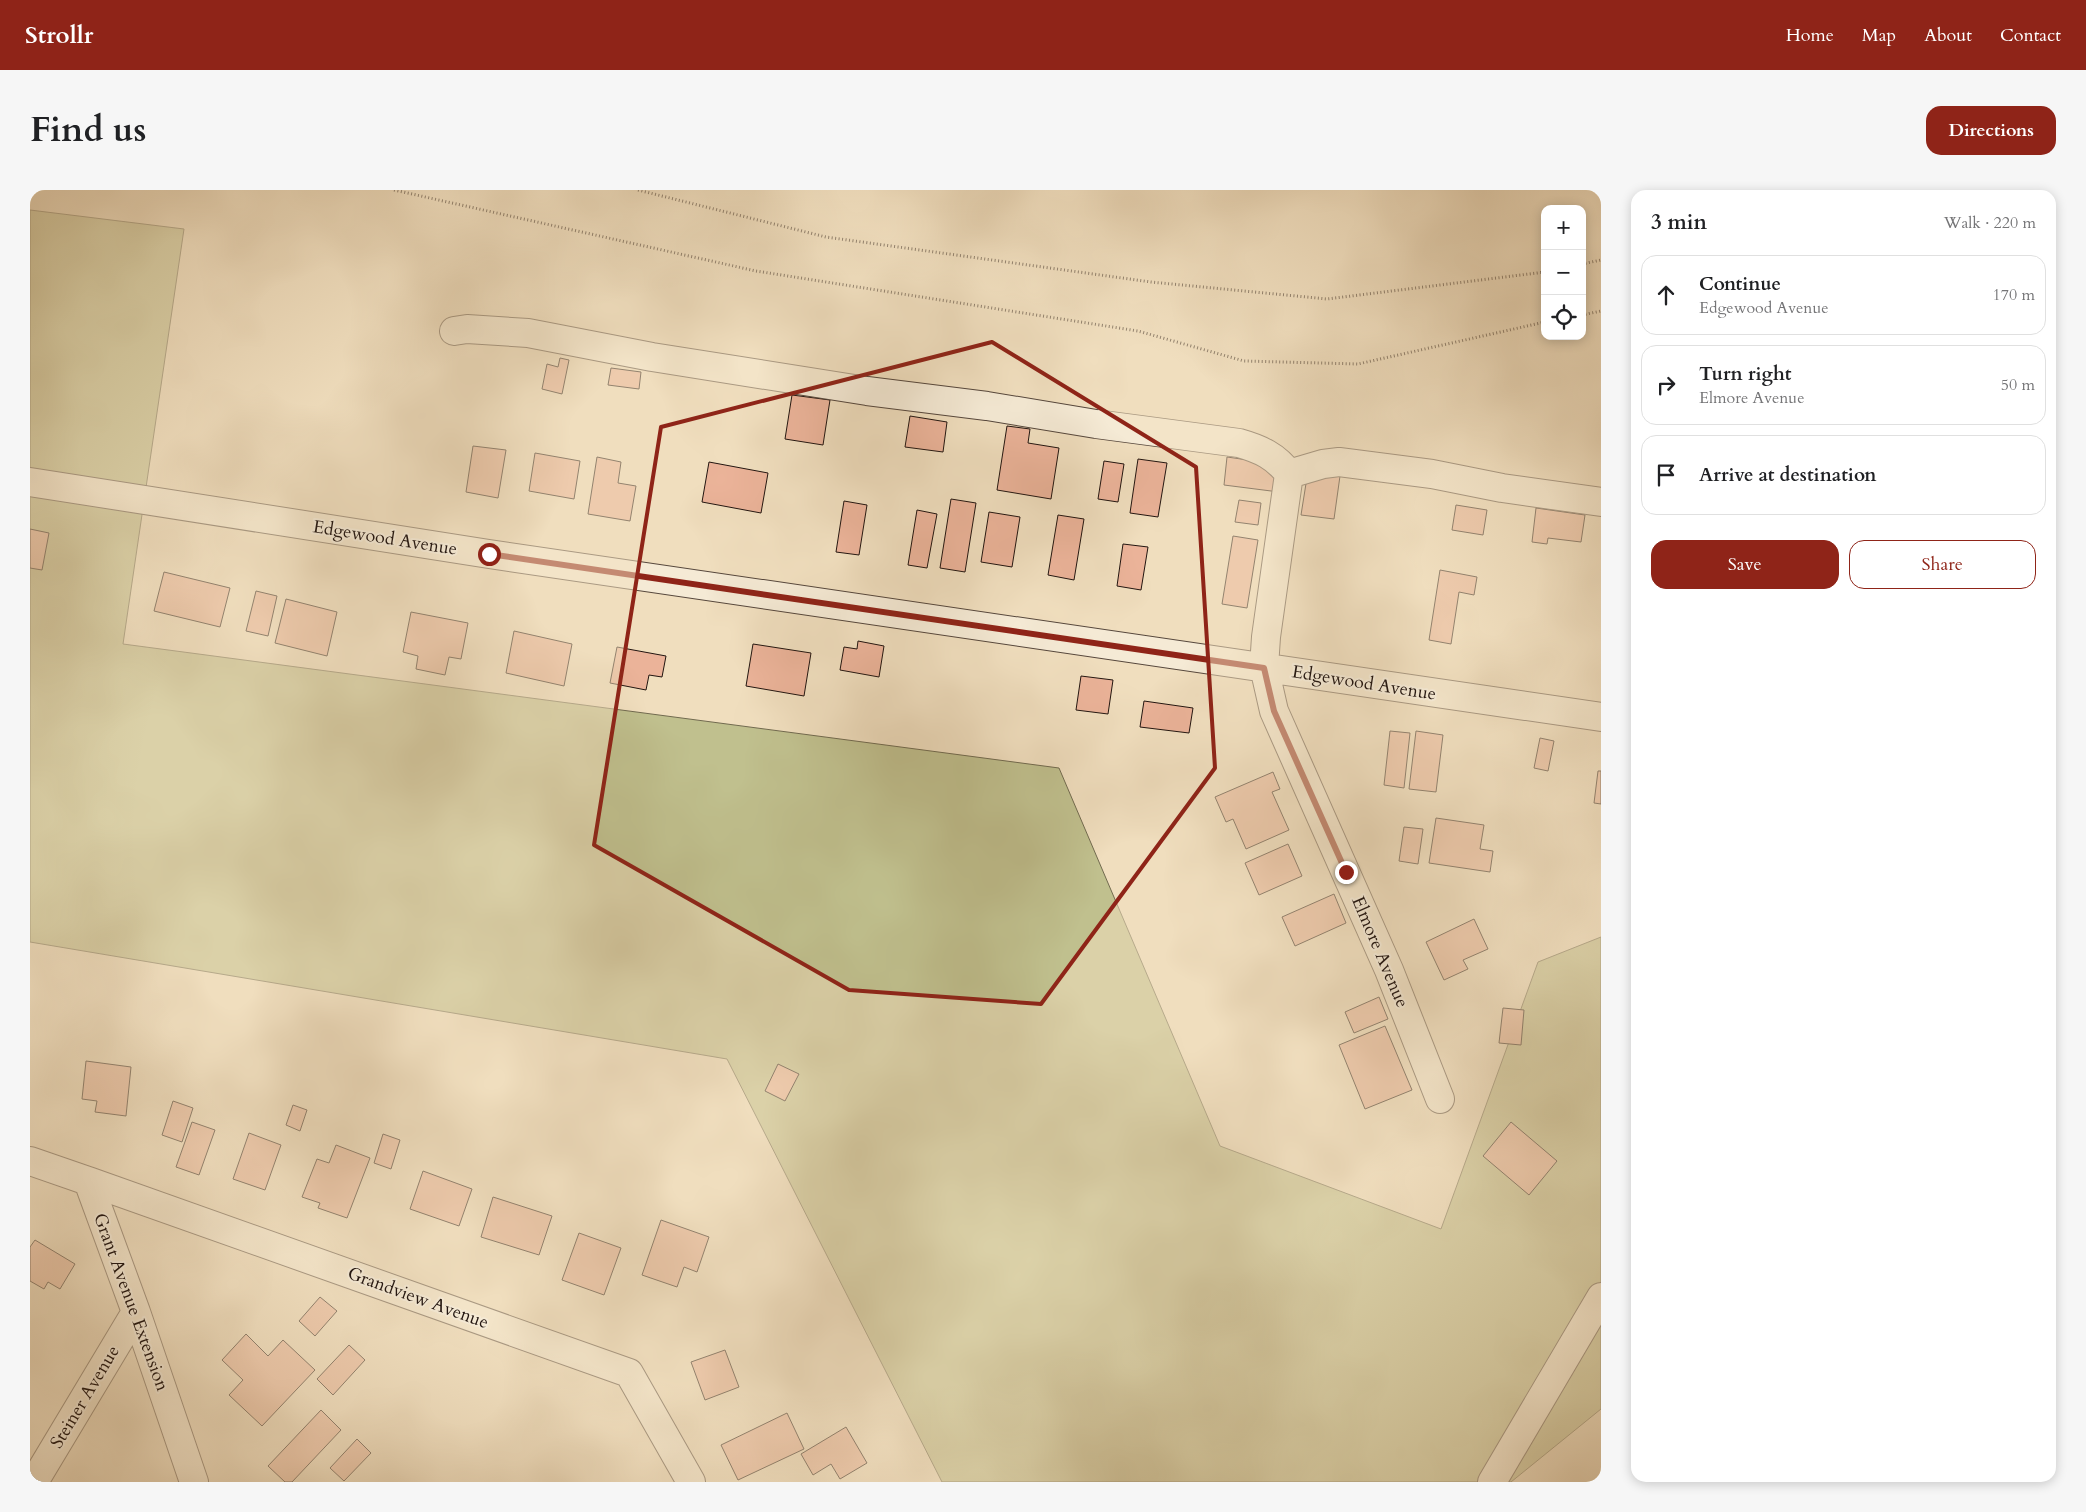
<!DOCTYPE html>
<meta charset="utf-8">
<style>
body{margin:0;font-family:Cardo,serif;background:#f6f6f6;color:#202124}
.controls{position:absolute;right:15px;top:15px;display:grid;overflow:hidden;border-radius:10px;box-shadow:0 2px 12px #0003}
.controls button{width:45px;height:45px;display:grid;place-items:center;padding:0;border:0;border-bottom:1px solid #e0e0e0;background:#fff;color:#202124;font:25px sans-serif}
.stop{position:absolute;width:15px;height:15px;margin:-11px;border:4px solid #8f2418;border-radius:50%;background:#fff}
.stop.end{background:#8f2418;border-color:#fff;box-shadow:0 1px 5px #0008}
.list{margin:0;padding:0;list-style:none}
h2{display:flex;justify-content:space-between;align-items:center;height:65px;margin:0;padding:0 20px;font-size:21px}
h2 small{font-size:16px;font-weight:400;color:#757577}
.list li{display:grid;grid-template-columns:32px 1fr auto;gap:15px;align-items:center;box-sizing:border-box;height:80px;margin:0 10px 10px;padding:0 10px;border:1px solid #e0e0e0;border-radius:15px}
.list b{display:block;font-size:19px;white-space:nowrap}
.list p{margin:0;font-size:16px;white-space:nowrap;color:#757577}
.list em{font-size:16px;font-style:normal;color:#757577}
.actions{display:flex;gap:10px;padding:15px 20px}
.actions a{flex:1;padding:11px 0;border:1px solid #8f2418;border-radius:15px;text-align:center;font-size:18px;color:#8f2418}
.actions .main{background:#8f2418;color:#fff}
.icon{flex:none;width:28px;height:28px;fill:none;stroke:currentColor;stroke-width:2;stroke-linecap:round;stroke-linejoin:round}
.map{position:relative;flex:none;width:1571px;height:1292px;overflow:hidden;border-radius:15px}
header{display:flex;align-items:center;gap:30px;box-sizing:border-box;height:70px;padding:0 25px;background:#8f2418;color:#fff}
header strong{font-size:24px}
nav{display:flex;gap:28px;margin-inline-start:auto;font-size:18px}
.intro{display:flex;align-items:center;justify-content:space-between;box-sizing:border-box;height:120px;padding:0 30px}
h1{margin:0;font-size:35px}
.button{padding:12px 22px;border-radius:15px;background:#8f2418;color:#fff;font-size:18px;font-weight:700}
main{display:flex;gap:30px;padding:0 30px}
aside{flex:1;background:#fff;border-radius:15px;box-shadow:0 2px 12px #0003}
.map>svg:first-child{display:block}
</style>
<header>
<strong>Strollr</strong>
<nav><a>Home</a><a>Map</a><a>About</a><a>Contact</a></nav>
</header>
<div class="intro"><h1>Find us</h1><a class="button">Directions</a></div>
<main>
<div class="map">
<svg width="1571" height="1292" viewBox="0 0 1571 1292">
<rect width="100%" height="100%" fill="#f0debe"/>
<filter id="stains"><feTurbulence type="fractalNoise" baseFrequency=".004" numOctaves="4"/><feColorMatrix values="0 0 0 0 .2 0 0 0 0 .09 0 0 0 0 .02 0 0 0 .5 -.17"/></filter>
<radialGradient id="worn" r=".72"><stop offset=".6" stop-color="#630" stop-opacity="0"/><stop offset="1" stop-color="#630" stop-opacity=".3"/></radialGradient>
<!-- green -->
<path fill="#c0c08e" stroke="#716a4f" d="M 0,20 L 154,39 L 93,454 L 1029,578 L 1190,956 L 1411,1039 L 1508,772 L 1571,747 L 1571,1219 L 1481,1292 L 912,1292 L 697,869 L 0,752 Z"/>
<!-- building -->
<path fill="#ebb399" stroke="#221510" d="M 530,168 L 539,170 L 532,204 L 512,199 L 517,174 L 528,177 Z
M 581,178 L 611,182 L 609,199 L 578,195 Z
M 762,205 L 800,210 L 793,255 L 755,249 Z
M 880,226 L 917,232 L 913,262 L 875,257 Z
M 977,236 L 1000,239 L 998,253 L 1029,258 L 1021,309 L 967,300 Z
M 443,256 L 476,260 L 468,308 L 436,302 Z
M 505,263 L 550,271 L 544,309 L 499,301 Z
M 567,267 L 591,272 L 588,293 L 606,296 L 600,331 L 558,324 Z
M 1197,267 L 1253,275 L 1249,302 L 1194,295 Z
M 1108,269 L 1137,273 L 1128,327 L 1100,323 Z
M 1074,271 L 1094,274 L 1088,312 L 1068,309 Z
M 679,272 L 738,283 L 731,323 L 672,312 Z
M 1278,281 L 1310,286 L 1304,329 L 1271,325 Z
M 921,309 L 946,313 L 935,382 L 910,378 Z
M 1209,310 L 1231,313 L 1228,335 L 1205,332 Z
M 814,311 L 837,315 L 829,365 L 806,362 Z
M 1426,315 L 1457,320 L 1453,345 L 1422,340 Z
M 1506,318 L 1555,325 L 1551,352 L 1518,348 L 1517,354 L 1502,352 Z
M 887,320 L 907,324 L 897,378 L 878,375 Z
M 959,322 L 990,327 L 982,377 L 951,372 Z
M 1028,325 L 1054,329 L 1044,390 L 1018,385 Z
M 0,339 L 19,343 L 12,380 L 0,378 Z
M 1203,346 L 1228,350 L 1217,418 L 1192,414 Z
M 1093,354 L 1118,357 L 1111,400 L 1087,396 Z
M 1410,380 L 1447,387 L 1444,405 L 1429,402 L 1421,454 L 1399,450 Z
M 134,382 L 200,398 L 190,437 L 124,421 Z
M 226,401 L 247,406 L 238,446 L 216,441 Z
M 256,409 L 307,422 L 297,466 L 245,453 Z
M 381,422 L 438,433 L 431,469 L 419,467 L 415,485 L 386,479 L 388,466 L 373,462 Z
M 484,441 L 542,454 L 534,496 L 476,483 Z
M 828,451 L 854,456 L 849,487 L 810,480 L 814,457 L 827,459 Z
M 723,454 L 781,463 L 774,506 L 716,496 Z
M 587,457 L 636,466 L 632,487 L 619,485 L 616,500 L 580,493 Z
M 1051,486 L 1083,490 L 1078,524 L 1046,520 Z
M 1114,511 L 1163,518 L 1159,543 L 1110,537 Z
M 1360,541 L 1380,543 L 1374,598 L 1354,595 Z
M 1386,541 L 1413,545 L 1406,602 L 1379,599 Z
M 1510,548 L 1524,551 L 1518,581 L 1504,578 Z
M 1568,581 L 1571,581 L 1571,614 L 1564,613 Z
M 1243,582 L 1250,599 L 1242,602 L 1259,640 L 1216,659 L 1203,629 L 1196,632 L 1185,607 Z
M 1406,628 L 1454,635 L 1450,659 L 1463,661 L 1460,682 L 1399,673 Z
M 1374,637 L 1393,639 L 1388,674 L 1369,671 Z
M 1258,654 L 1272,686 L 1229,705 L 1215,673 Z
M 1304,704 L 1316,733 L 1265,756 L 1252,727 Z
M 1444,729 L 1458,759 L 1433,770 L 1438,779 L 1414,790 L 1396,752 Z
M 1349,807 L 1358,829 L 1324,843 L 1315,822 Z
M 1473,818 L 1494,820 L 1491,855 L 1469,853 Z
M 1355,836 L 1382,900 L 1335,919 L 1309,855 Z
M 56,871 L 101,877 L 96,926 L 65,922 L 67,911 L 52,909 Z
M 748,874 L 769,884 L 755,911 L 735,901 Z
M 143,911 L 163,918 L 152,952 L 132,945 Z
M 263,915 L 277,920 L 270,941 L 256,935 Z
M 162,932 L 185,940 L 169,985 L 146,977 Z
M 1481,932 L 1527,971 L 1499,1005 L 1453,966 Z
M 219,943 L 251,955 L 235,1000 L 203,989 Z
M 353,944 L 370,950 L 361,979 L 344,973 Z
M 306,955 L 340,968 L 317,1028 L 288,1018 L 290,1013 L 272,1007 L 287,969 L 299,973 Z
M 393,981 L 442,999 L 429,1036 L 380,1019 Z
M 463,1007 L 522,1026 L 509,1065 L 451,1047 Z
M 631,1030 L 679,1047 L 667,1082 L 654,1077 L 647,1097 L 612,1085 Z
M 549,1043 L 591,1058 L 574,1105 L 532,1090 Z
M 5,1050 L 45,1074 L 30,1099 L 18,1092 L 14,1099 L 0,1091 L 0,1057 Z
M 290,1107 L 307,1121 L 285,1146 L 269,1131 Z
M 216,1144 L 238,1166 L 253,1150 L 285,1180 L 232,1236 L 199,1205 L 213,1190 L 192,1170 Z
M 319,1155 L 335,1170 L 303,1205 L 287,1189 Z
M 695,1160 L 709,1197 L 675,1210 L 661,1172 Z
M 291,1220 L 311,1240 L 262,1292 L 255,1292 L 238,1276 Z
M 757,1223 L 774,1259 L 708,1290 L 691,1255 Z
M 816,1237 L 837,1273 L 810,1289 L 801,1274 L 783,1285 L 771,1264 Z
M 327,1249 L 341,1263 L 314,1291 L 300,1278 Z"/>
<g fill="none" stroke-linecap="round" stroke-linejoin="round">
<!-- minor casing -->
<g stroke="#56473c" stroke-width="30">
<path id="minor" d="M 424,141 L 437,139 L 498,143 L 622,167 L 837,201 L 957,216 L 1066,234 L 1209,253 C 1230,259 1246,266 1259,284 L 1236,447 L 1234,477 L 1244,521 L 1359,780 L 1410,909
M 1259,284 L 1293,274 L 1309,272 L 1402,284 L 1472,298 L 1571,312
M 0,292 L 459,364 L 1571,527
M 0,971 L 58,991 L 106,1122 L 164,1292
M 58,991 L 599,1183 L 661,1292
M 4,1292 L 106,1122
M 1462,1292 L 1571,1107"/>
</g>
<!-- path -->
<path stroke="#221510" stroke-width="3" stroke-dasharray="1 2.5" stroke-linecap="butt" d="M 364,0 L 726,81 L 1108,141 L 1214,171 L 1328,174 L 1515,132
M 608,0 L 796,47 L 1121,92 L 1297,109 L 1515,82
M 1552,74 L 1571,70
M 1552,125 L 1571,121"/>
<!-- minor -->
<use href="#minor" stroke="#f5ead5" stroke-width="28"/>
</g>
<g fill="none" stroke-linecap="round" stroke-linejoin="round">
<!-- route -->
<path stroke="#8f2418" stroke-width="6" d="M 459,364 L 1234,478 L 1244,521 L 1316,682"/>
</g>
<!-- marked area -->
<path d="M0 0H1571V1292H0ZM 962,152 L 1166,277 L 1185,578 L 1011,814 L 819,800 L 564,655 L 631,237 Z" fill="#f0debe" fill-opacity=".55" fill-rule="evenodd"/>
<path fill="none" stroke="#8f2418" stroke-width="4" stroke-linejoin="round" d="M 962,152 L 1166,277 L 1185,578 L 1011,814 L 819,800 L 564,655 L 631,237 Z"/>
<g text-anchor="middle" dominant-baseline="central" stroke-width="4" stroke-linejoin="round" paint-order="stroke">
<!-- street labels -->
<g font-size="18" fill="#221510" stroke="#f5ead5">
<text transform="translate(355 348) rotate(9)">Edgewood Avenue</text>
<text transform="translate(1334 493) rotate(9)">Edgewood Avenue</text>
<text transform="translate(1350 762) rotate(67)">Elmore Avenue</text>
<text transform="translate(388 1108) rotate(20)">Grandview Avenue</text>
<text transform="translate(101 1112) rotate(70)">Grant Avenue Extension</text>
<text transform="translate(55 1207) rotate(-59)">Steiner Avenue</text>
</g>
</g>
<rect width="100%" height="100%" filter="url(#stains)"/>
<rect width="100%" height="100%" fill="url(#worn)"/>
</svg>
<div class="controls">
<button>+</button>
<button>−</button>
<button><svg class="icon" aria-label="locate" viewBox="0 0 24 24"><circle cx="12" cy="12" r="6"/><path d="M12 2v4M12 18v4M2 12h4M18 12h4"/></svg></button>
</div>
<div class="stop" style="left:459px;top:364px"></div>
<div class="stop end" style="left:1316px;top:682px"></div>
</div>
<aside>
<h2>3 min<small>Walk · 220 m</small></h2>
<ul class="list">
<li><svg class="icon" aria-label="ahead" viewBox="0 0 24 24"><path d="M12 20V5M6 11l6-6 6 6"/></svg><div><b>Continue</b><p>Edgewood Avenue</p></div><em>170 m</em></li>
<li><svg class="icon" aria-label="right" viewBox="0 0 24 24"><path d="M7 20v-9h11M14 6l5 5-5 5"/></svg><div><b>Turn right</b><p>Elmore Avenue</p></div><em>50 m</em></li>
<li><svg class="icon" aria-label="arrive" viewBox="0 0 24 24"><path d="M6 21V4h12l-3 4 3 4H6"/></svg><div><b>Arrive at destination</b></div></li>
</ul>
<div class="actions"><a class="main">Save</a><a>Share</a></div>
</aside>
</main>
